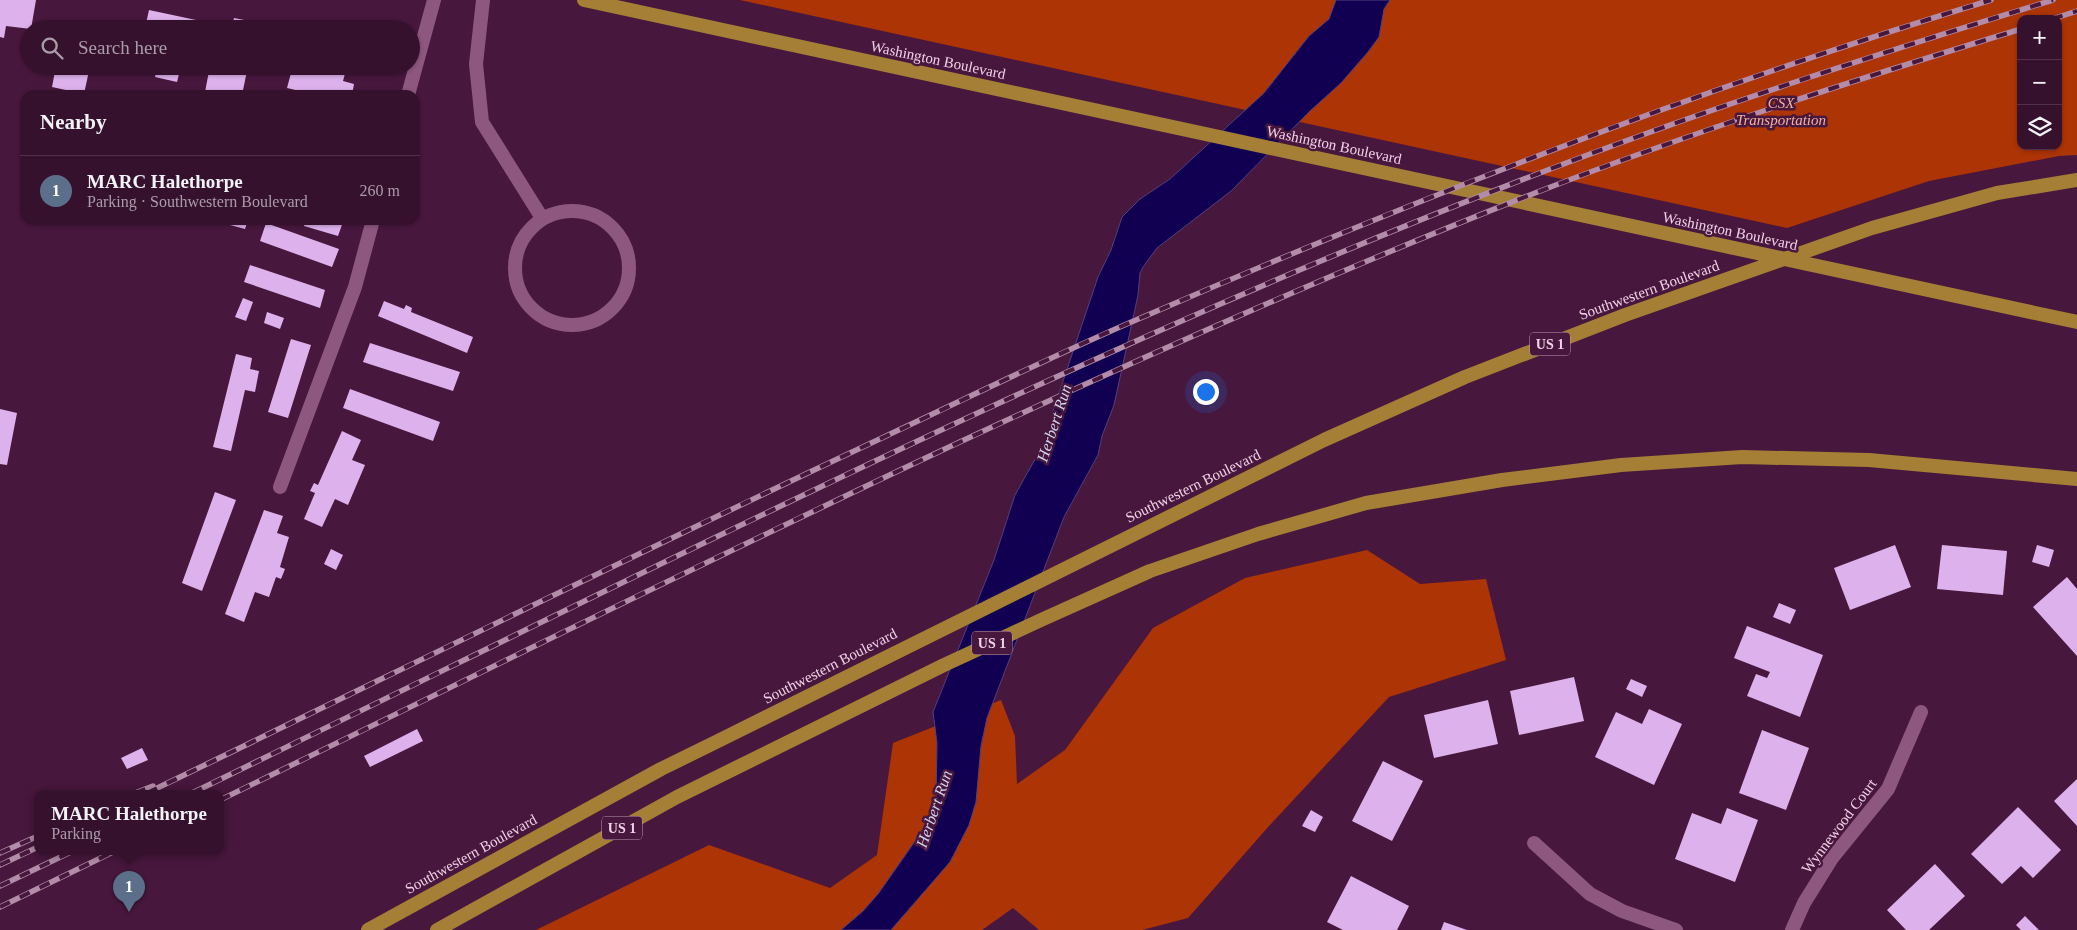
<!DOCTYPE html>
<meta charset="utf-8">
<style>
body{margin:0;font-family:Georgia,serif;background:#3d1a36;color:#f1f3f6}
.controls{position:absolute;right:15px;top:15px;display:grid;overflow:hidden;border-radius:10px;box-shadow:0 1px 4px #0004}
.controls button{width:45px;height:45px;display:grid;place-items:center;padding:0;border:0;border-bottom:1px solid #50314a;background:#36112e;color:#f1f3f6;font:25px sans-serif}
.you{position:absolute;left:1205px;top:391px;width:18px;height:18px;margin:-12px;border:4px solid #fff;border-radius:50%;background:#1a73e8;box-shadow:0 0 0 8px #1a73e833}
.badge{display:grid;place-items:center;width:32px;height:32px;border-radius:50%;background:#0f766e;color:#fff;font-size:16px;font-weight:700}
.pin{position:absolute;translate:-50% -41px;filter:drop-shadow(0 1px 2px #0008)}
.pin::after{content:'';position:absolute;top:26px;width:18px;height:15px;background:inherit;clip-path:polygon(0 0,100% 0,50% 100%)}
.popup{position:absolute;left:34px;top:790px;width:190px;height:65px;box-sizing:border-box;display:grid;place-content:center;border-radius:10px;background:#36112e;filter:drop-shadow(0 1px 4px #0005);font-size:16px;white-space:nowrap;color:#aa9daa}
.popup b{font-size:19px;color:#f1f3f6}
.popup::after{content:'';position:absolute;left:50%;top:100%;margin-left:-10px;border:10px solid transparent;border-top-color:#36112e}
.list{margin:0;padding:0;list-style:none}
h2{display:flex;justify-content:space-between;align-items:center;height:65px;margin:0;padding:0 20px;font-size:21px}
h2 small{font-size:16px;font-weight:400;color:#aa9daa}
.list li{display:grid;grid-template-columns:32px 1fr auto;gap:15px;align-items:center;box-sizing:border-box;height:70px;padding:0 20px;border-top:1px solid #50314a}
.list b{display:block;font-size:19px;white-space:nowrap}
.list p{margin:0;font-size:16px;white-space:nowrap;color:#aa9daa}
.list em{font-size:16px;font-style:normal;color:#aa9daa}
.icon{flex:none;width:28px;height:28px;fill:none;stroke:currentColor;stroke-width:2;stroke-linecap:round;stroke-linejoin:round}
.map{position:relative;flex:none;width:2077px;height:930px;overflow:hidden}
.search{position:absolute;background:#36112e;box-shadow:0 1px 4px #0004;left:20px;top:20px;width:400px;height:55px;display:flex;align-items:center;gap:12px;box-sizing:border-box;padding:0 18px;border-radius:28px;color:#aa9daa;font-size:19px}
.panel{position:absolute;background:#36112e;box-shadow:0 1px 4px #0004;left:20px;top:90px;width:400px;height:135px;border-radius:15px}
.map>svg:first-child{display:block}
</style>
<div class="map">
<svg width="2077" height="930" viewBox="0 0 2077 930">
<rect width="100%" height="100%" fill="#48173d"/>
<!-- forest -->
<path fill="#ac3405" fill-rule="evenodd" d="M 740,0 L 2077,0 L 2077,155 L 2059,156 L 1929,181 L 1787,228 ZM 2021,19 L 2058,19 L 2058,146 L 2021,146 Z
M 1367,550 L 1420,584 L 1486,579 L 1506,660 L 1389,697 L 1269,826 L 1188,918 L 1142,930 L 1039,930 L 1013,908 L 982,930 L 536,930 L 709,845 L 830,888 L 877,855 L 893,743 L 1001,700 L 1015,736 L 1017,784 L 1065,750 L 1153,628 L 1245,578 Z"/>
<!-- water -->
<path fill="#110051" stroke="#543f7e" d="M 1336,0 L 1390,0 L 1384,9 L 1379,37 L 1368,52 L 1341,83 L 1310,111 L 1231,191 L 1157,248 L 1143,267 L 1140,273 L 1138,295 L 1114,405 L 1102,436 L 1098,455 L 1064,517 L 987,718 L 981,746 L 976,802 L 969,825 L 950,862 L 891,930 L 841,930 L 863,911 L 878,894 L 920,834 L 936,803 L 937,743 L 933,712 L 994,560 L 1015,495 L 1034,461 L 1048,444 L 1053,430 L 1052,414 L 1098,277 L 1111,250 L 1122,217 L 1140,199 L 1170,179 L 1264,93 L 1309,36 L 1329,19 Z"/>
<!-- building -->
<path fill="#ddb2ec" d="M 0,0 L 36,0 L 31,29 L 6,26 L 4,38 L 0,37 Z
M 149,10 L 196,20 L 194,29 L 145,28 Z
M 234,18 L 266,24 L 265,29 L 228,29 L 229,26 L 232,26 Z
M 56,66 L 90,66 L 84,94 L 52,87 Z
M 158,66 L 181,66 L 177,82 L 155,77 Z
M 210,66 L 220,68 L 221,66 L 248,66 L 242,95 L 223,95 L 205,92 Z
M 297,66 L 347,66 L 343,81 L 354,84 L 352,95 L 316,95 L 287,88 L 291,73 L 295,74 Z
M 248,90 L 264,92 L 263,95 L 247,95 Z
M 232,220 L 248,220 L 245,229 L 230,225 Z
M 305,220 L 348,220 L 346,224 L 343,222 L 338,236 L 304,226 Z
M 266,223 L 339,249 L 332,267 L 260,241 Z
M 250,265 L 325,290 L 320,308 L 244,282 Z
M 243,298 L 253,302 L 246,321 L 235,317 Z
M 384,301 L 404,309 L 406,305 L 412,308 L 411,312 L 473,337 L 467,353 L 378,316 Z
M 267,312 L 284,318 L 280,329 L 264,323 Z
M 291,339 L 311,345 L 288,418 L 268,412 Z
M 370,343 L 460,372 L 453,391 L 363,362 Z
M 236,354 L 252,358 L 250,369 L 259,371 L 255,392 L 245,390 L 231,451 L 213,447 Z
M 350,389 L 440,422 L 433,441 L 343,408 Z
M 0,409 L 17,413 L 7,465 L 0,464 Z
M 342,431 L 361,440 L 352,460 L 365,465 L 348,505 L 335,499 L 322,527 L 304,519 L 315,493 L 310,491 L 314,483 L 318,485 Z
M 215,492 L 236,500 L 202,591 L 182,583 Z
M 264,510 L 283,516 L 277,533 L 289,537 L 280,567 L 285,569 L 281,579 L 276,577 L 269,597 L 255,592 L 244,622 L 225,614 Z
M 1895,545 L 1911,587 L 1850,610 L 1834,568 Z
M 1942,545 L 2007,551 L 2003,595 L 1937,589 Z
M 2037,545 L 2054,550 L 2049,567 L 2032,562 Z
M 331,549 L 343,555 L 336,570 L 324,564 Z
M 2067,577 L 2077,589 L 2077,656 L 2033,607 Z
M 1779,603 L 1796,610 L 1790,624 L 1773,617 Z
M 1747,626 L 1823,655 L 1800,717 L 1747,696 L 1756,674 L 1767,678 L 1770,672 L 1734,658 Z
M 1574,677 L 1584,721 L 1519,735 L 1510,691 Z
M 1631,679 L 1647,686 L 1642,697 L 1626,689 Z
M 1488,700 L 1498,744 L 1434,758 L 1424,715 Z
M 1649,709 L 1682,724 L 1654,785 L 1595,757 L 1616,712 L 1642,724 Z
M 417,729 L 423,741 L 370,767 L 364,756 Z
M 1762,730 L 1809,748 L 1786,810 L 1739,793 Z
M 142,748 L 148,760 L 127,769 L 121,758 Z
M 1383,761 L 1423,781 L 1392,841 L 1352,821 Z
M 2077,779 L 2077,826 L 2054,801 Z
M 2018,807 L 2061,850 L 2033,878 L 2021,866 L 2002,884 L 1971,854 Z
M 1727,808 L 1758,820 L 1735,882 L 1675,859 L 1692,813 L 1721,824 Z
M 1311,810 L 1323,817 L 1315,832 L 1302,826 Z
M 1935,864 L 1965,896 L 1929,930 L 1906,930 L 1887,910 Z
M 1351,876 L 1409,906 L 1397,930 L 1343,930 L 1327,922 Z
M 2025,916 L 2039,930 L 2021,930 L 2016,925 Z
M 1444,922 L 1467,930 L 1441,930 Z"/>
<g fill="none" stroke-linecap="round" stroke-linejoin="round">
<!-- service -->
<path stroke="#8e577f" stroke-width="14" d="M 483,0 L 476,64 L 482,122 L 542,218
M 408,95 L 434,0
M515 268a57 57 0 1 1 114 0a57 57 0 1 1-114 0Z
M 280,487 L 355,287 L 373,220"/>
<!-- minor -->
<path stroke="#8e577f" stroke-width="14" d="M 1534,843 L 1590,894 L 1622,911 L 1676,930
M 1792,930 L 1804,903 L 1832,858 L 1888,789 L 1921,712"/>
<!-- primary -->
<path stroke="#a47f35" stroke-width="14" d="M 584,0 L 2077,322
M 368,930 L 661,769 L 720,740 L 1324,440 L 1465,377 L 1625,315 L 1872,228 L 1997,193 L 2077,180
M 437,930 L 677,797 L 944,665 L 1041,620 L 1150,571 L 1258,534 L 1366,503 L 1502,480 L 1621,465 L 1742,457 L 1869,460 L 2077,479"/>
<!-- rail casing -->
<g stroke="#b28ca8" stroke-width="5.5">
<path id="rail" d="M 2052,19 L 2077,11
M 135,793 L 153,786
M 147,793 C 393,674 637,553 884,437 C 972,396 1060,352 1150,314 C 1425,195 1704,87 1991,0
M 192,793 C 634,579 1073,352 1532,176 C 1703,110 1877,54 2053,0
M 220,800 C 654,589 1086,369 1535,193 C 1695,131 1858,79 2021,29
M 0,853 L 38,836
M 0,865 L 38,847
M 0,886 L 73,851
M 0,907 L 115,851"/>
</g>
<!-- rail -->
<use href="#rail" stroke="#48173d" stroke-width="4" stroke-dasharray="11" stroke-linecap="butt"/>
</g>
<g text-anchor="middle" dominant-baseline="central" stroke-width="5" stroke-linejoin="round" paint-order="stroke">
<!-- shield labels -->
<g fill="#48173d" stroke="#be99b4" stroke-width="1">
<rect x="1530" y="332.5" width="40" height="23" rx="4"/>
<rect x="972" y="631.5" width="40" height="23" rx="4"/>
<rect x="602" y="816.5" width="40" height="23" rx="4"/>
</g>
<g font-size="14" font-weight="bold" fill="#f1d1e7">
<text x="1550" y="344">US 1</text>
<text x="992" y="643">US 1</text>
<text x="622" y="828">US 1</text>
</g>
<!-- street labels -->
<g font-size="15" fill="#f1d1e7" stroke="#48173d">
<text transform="translate(938 60) rotate(12)">Washington Boulevard</text>
<text transform="translate(1334 145) rotate(12)">Washington Boulevard</text>
<text transform="translate(1730 231) rotate(12)">Washington Boulevard</text>
<text transform="translate(1649 290) rotate(-20)">Southwestern Boulevard</text>
<text transform="translate(1193 486) rotate(-26)">Southwestern Boulevard</text>
<text transform="translate(830 666) rotate(-27)">Southwestern Boulevard</text>
<text transform="translate(1839 826) rotate(-53)">Wynnewood Court</text>
<text transform="translate(471 854) rotate(-29)">Southwestern Boulevard</text>
</g>
<!-- park labels -->
<g font-size="15" font-style="italic" fill="#f0b29f" stroke="#48173d">
<text x="1781" y="103">CSX<tspan x="1781" dy="17">Transportation</tspan></text>
</g>
<!-- water labels -->
<g font-size="16" font-style="italic" fill="#d1d6f2" stroke="#48173d">
<text transform="translate(1054 423) rotate(-72)">Herbert Run</text>
<text transform="translate(934 809) rotate(-71)">Herbert Run</text>
</g>
</g>
</svg>
<div class="controls">
<button>+</button>
<button>−</button>
<button><svg class="icon" aria-label="layers" viewBox="0 0 24 24"><path d="M12 4l9 5-9 5-9-5zM3 14l9 5 9-5"/></svg></button>
</div>
<div class="you"></div>
<div class="pin badge" style="left:129px;top:912px;background:#5c6f8a">1</div>
<div class="popup"><b>MARC Halethorpe</b>Parking</div>
<div class="search"><svg class="icon" aria-label="search" viewBox="0 0 24 24"><circle cx="10" cy="10" r="6"/><path d="M15 15l6 6"/></svg>Search here</div>
<section class="panel">
<h2>Nearby<small></small></h2>
<ul class="list">
<li><span class="badge" style="background:#5c6f8a">1</span><div><b>MARC Halethorpe</b><p>Parking · Southwestern Boulevard</p></div><em>260 m</em></li>
</ul>
</section>
</div>
